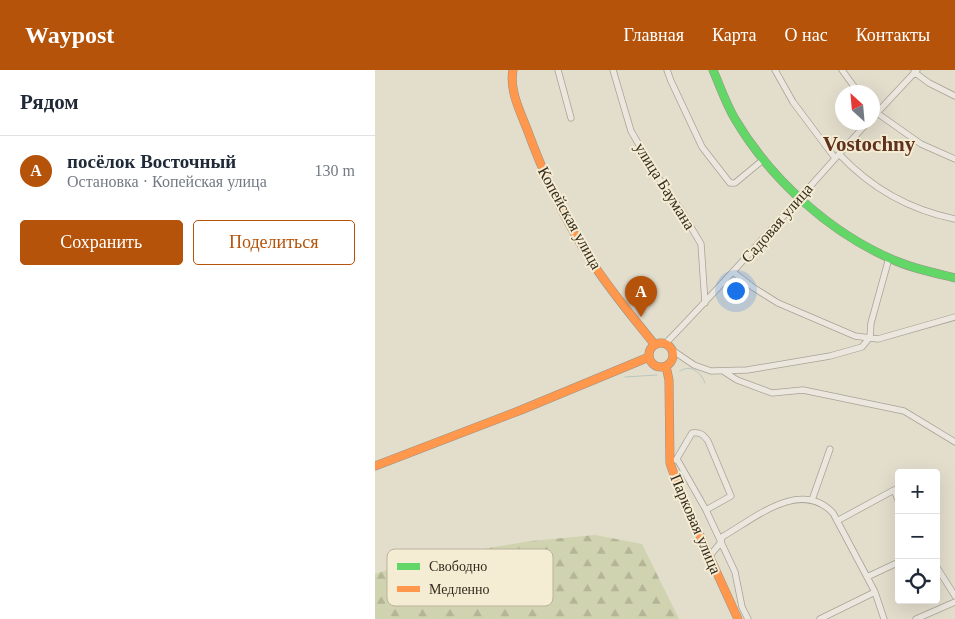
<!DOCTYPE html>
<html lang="ru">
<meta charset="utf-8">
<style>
body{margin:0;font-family:Georgia,serif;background:#f6f6f7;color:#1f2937}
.controls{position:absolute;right:15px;bottom:15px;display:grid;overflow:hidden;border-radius:5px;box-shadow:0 5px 20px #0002}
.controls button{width:45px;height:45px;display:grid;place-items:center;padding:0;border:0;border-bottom:1px solid #e0e1e3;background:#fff;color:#1f2937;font:25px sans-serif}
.compass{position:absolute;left:460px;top:15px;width:45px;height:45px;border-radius:50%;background:#fff;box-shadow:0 5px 20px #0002;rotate:334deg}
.you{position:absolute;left:360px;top:220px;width:18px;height:18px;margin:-12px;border:4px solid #fff;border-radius:50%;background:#1a73e8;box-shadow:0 0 0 8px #1a73e833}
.badge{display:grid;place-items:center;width:32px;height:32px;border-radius:50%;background:#b45309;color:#fff;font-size:16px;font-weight:700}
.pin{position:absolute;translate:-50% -41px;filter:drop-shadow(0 1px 2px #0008)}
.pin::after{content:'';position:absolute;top:26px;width:18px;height:15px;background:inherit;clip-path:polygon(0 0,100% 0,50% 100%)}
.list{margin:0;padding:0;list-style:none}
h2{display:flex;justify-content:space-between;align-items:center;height:65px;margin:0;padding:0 20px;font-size:21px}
h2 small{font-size:16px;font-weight:400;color:#747a83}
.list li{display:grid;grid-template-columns:32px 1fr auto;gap:15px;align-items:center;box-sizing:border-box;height:70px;padding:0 20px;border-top:1px solid #e0e1e3}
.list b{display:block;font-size:19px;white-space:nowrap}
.list p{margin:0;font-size:16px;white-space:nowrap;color:#747a83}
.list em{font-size:16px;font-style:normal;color:#747a83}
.actions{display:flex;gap:10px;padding:15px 20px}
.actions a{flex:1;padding:11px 0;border:1px solid #b45309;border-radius:5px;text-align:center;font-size:18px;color:#b45309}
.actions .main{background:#b45309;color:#fff}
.icon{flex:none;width:28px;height:28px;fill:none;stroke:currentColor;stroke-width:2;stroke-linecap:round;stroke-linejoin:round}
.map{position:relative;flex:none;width:580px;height:549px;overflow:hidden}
header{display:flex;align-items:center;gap:30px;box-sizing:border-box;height:70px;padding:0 25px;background:#b45309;color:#fff}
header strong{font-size:24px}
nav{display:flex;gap:28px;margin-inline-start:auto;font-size:18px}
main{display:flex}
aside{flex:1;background:#fff}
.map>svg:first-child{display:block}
</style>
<header>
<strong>Waypost</strong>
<nav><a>Главная</a><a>Карта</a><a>О нас</a><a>Контакты</a></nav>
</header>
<main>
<aside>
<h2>Рядом<small></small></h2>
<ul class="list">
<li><span class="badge">A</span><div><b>посёлок Восточный</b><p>Остановка · Копейская улица</p></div><em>130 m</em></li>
</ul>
<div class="actions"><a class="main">Сохранить</a><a>Поделиться</a></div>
</aside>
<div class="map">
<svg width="580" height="549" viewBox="0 0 580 549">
<defs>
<pattern id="forest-firs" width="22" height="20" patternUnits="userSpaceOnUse" patternTransform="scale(1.25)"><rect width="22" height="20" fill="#d0d3af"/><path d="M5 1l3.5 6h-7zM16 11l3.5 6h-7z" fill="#b3b596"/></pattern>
</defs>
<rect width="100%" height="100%" fill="#e3ddcc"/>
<!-- forest -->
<path fill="url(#forest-firs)" d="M 220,465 L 267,474 L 304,549 L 0,549 L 0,504 L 44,489 L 156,471 Z"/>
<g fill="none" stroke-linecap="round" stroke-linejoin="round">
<!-- stream -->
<path stroke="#b8c8bf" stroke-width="1" d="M 305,301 C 316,294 326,302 330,313
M 250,307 L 282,305"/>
<!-- street casing -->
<g stroke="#a8a296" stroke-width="7">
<path id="street" d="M 183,0 L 196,48
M 238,0 L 256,61 L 281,104 L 307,142 L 326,174 L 330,233
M 292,0 L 296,11 L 327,77 L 355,113 L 360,113 L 389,89
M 400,0 L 418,32 L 460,88
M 467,0 L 483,22
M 539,2 L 554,13 L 580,26
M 502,43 L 546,74 L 580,89
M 498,47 L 542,0
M 464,84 C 495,117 535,140 580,149
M 358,202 L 379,218 L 403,233 L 480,266 L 503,269 L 580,247
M 495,267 L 496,253 L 514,188
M 290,274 C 360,202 425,127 493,52
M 297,280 L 319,295 L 336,301 L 372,300 L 455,286 L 487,277 L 495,267
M 348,301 L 362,310 L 397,323 L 428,320 L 529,341 L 580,372
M 302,389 L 331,440 L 360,502 L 367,537 L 373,549
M 301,390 L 317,363 C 325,362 328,364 333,371 L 356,426 L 331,440
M 437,430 L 455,379
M 462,451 L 519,420 L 524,432
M 334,487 L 346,472 L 347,467 C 379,449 425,408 458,443 L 500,522 L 509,549
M 561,496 L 580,526
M 492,507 L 524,492
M 445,549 L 500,522
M 541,549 L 580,532"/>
</g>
<!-- fast casing -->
<g stroke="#989286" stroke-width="9">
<path id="fast" d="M 338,0 C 345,16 351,34 360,49 C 396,110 456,164 521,191 C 540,199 560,203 580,208"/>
</g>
<!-- slow casing -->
<g stroke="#989286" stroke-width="9">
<path id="slow" d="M 138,0 C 134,20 145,41 152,59 C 168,103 188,146 213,186 C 233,218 257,246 280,275
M274 285a12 12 0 1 1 24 0a12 12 0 1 1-24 0Z
M 291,296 L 294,310 L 295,393 L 305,422 L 363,549
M 0,396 L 146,340 L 274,287"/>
</g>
<!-- street -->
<use href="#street" stroke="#ebe7de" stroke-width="5.5"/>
<!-- fast -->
<use href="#fast" stroke="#63d668" stroke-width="8"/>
<!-- slow -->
<use href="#slow" stroke="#ff974d" stroke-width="8"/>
</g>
<g text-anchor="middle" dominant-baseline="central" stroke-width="4" stroke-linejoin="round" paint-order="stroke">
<!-- street labels -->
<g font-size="16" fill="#362b1e" stroke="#f4ecd3">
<text transform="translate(290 116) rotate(58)">улица Баумана</text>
<text transform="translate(195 148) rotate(61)">Копейская улица</text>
<text transform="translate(402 153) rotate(-49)">Садовая улица</text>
<text transform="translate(321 454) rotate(67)">Парковая улица</text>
</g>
<!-- district labels -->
<g font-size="21" font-weight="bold" fill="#61311f" stroke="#f4ecd3">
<text x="494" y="74">Vostochny</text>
</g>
</g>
<!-- legend -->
<rect x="12" y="479" width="166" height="57" rx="8" fill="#f4ecd3" stroke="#bbb29d" stroke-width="1"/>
<rect x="22" y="493" width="23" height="7" fill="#63d668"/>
<rect x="22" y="516" width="23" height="6" fill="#ff974d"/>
<g font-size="14" fill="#362b1e">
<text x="54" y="501">Свободно</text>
<text x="54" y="524">Медленно</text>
</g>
</svg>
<div class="controls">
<button>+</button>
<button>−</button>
<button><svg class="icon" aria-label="locate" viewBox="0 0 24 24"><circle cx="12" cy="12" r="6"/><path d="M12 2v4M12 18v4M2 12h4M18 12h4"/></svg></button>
</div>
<svg class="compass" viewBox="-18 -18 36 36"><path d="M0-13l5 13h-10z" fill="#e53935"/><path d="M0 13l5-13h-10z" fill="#747a83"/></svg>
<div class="you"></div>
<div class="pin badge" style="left:266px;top:247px">A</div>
</div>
</main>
